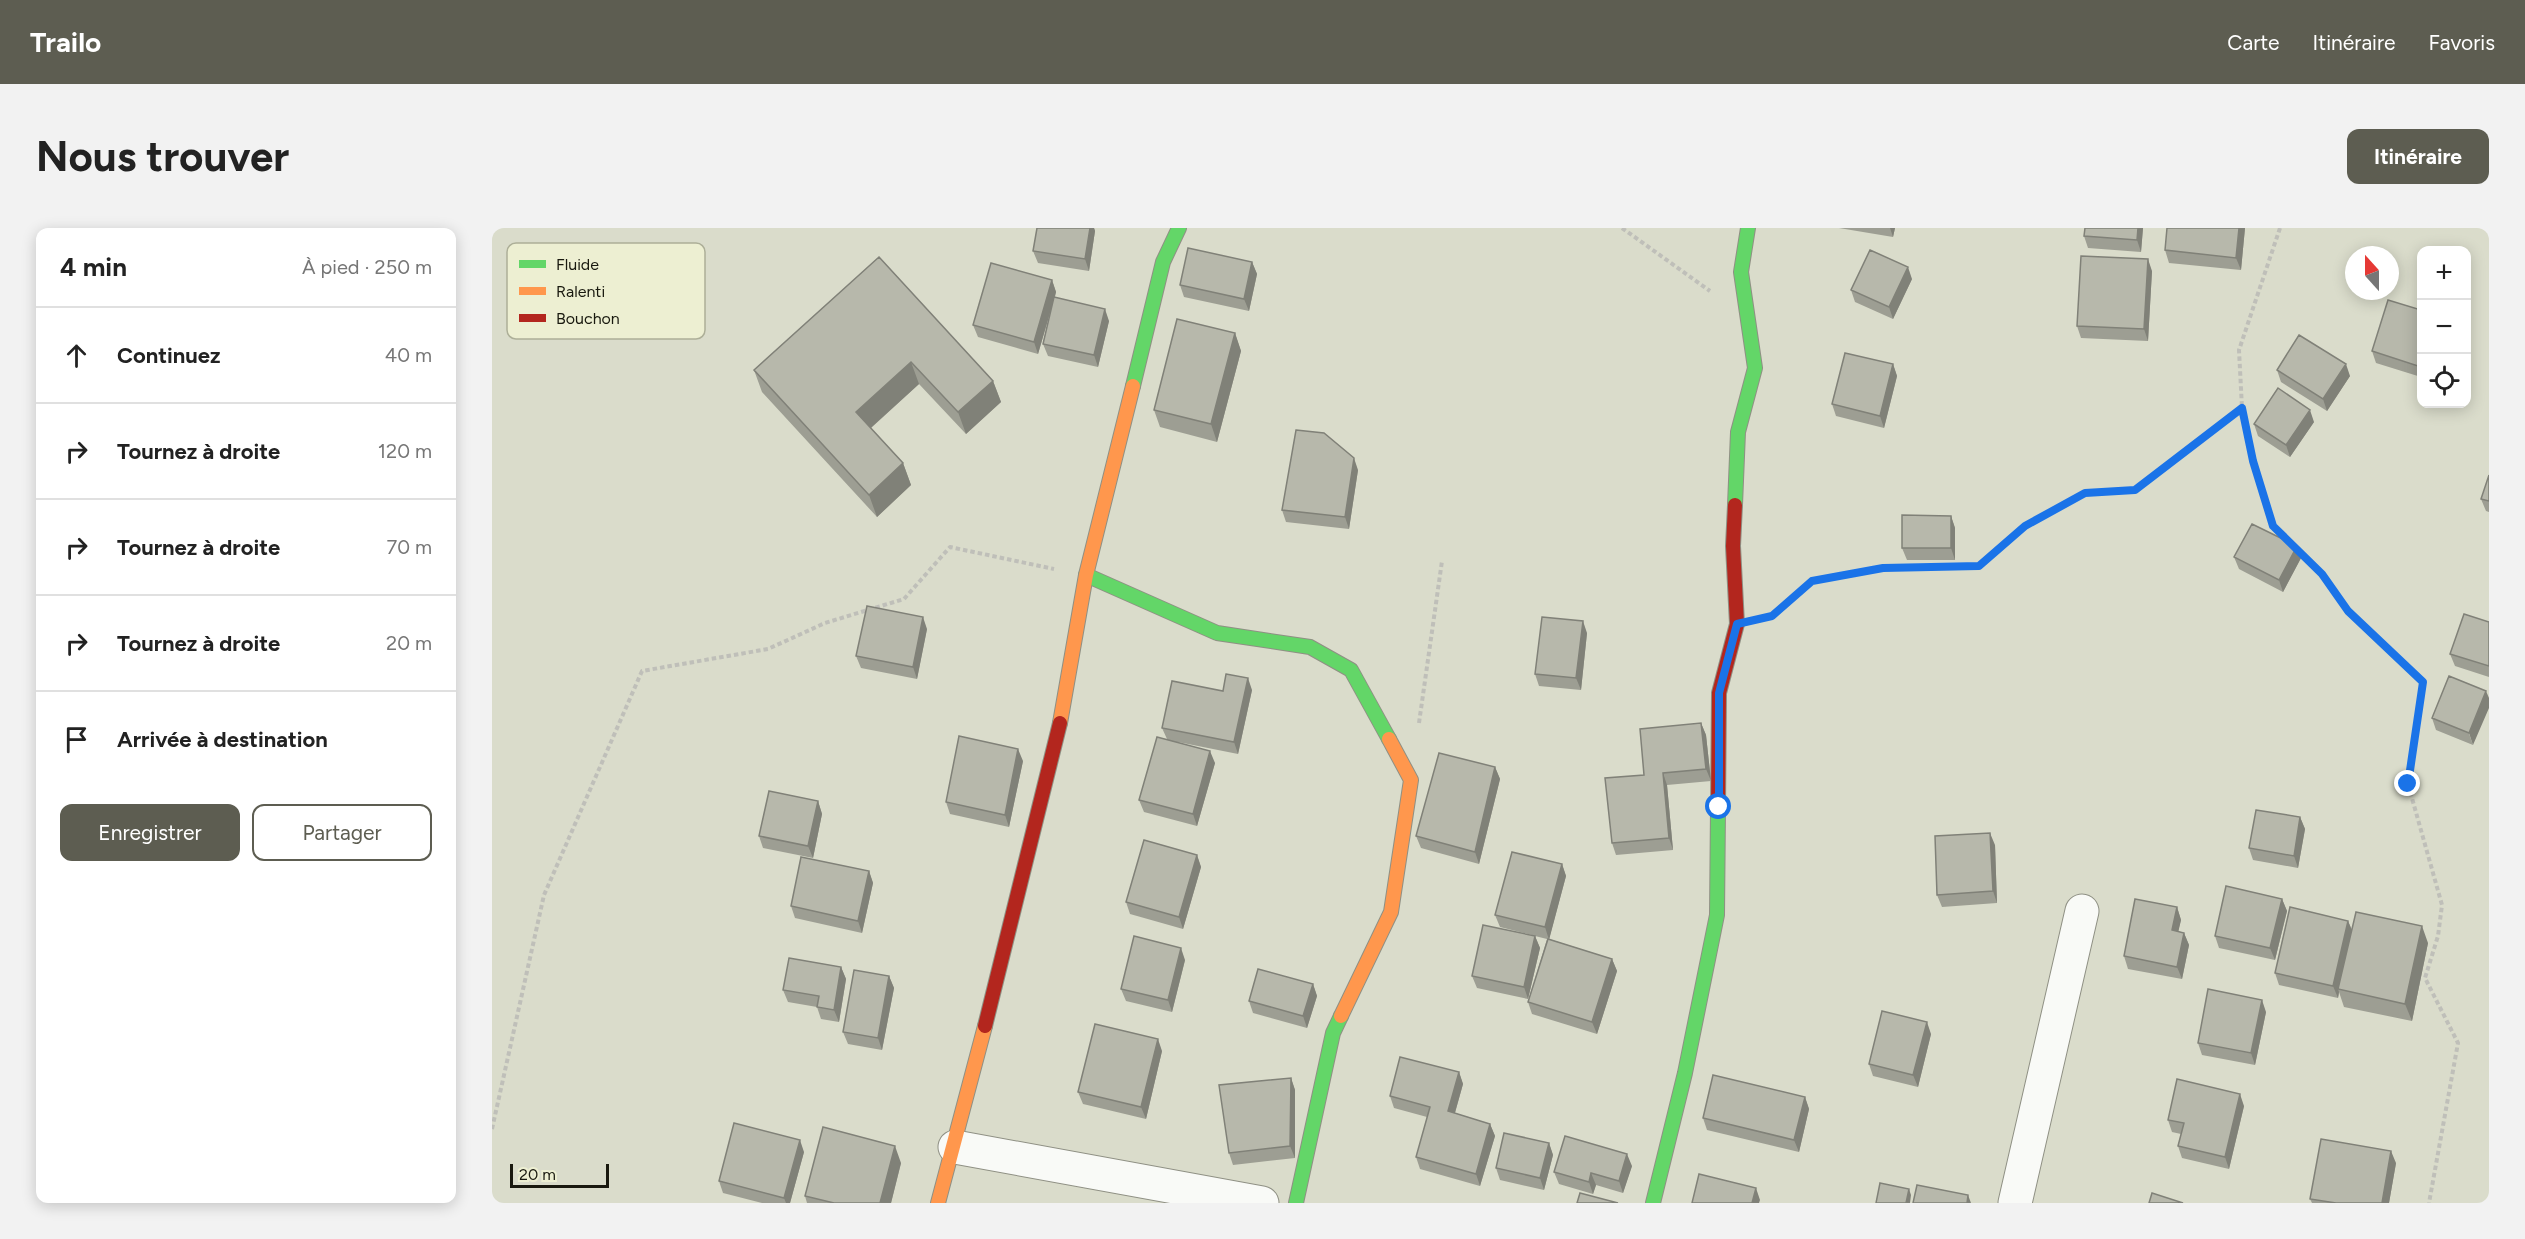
<!DOCTYPE html>
<html lang="fr">
<meta charset="utf-8">
<style>
body{margin:0;font-family:Figtree,sans-serif;background:#f2f2f2;color:#222}
.controls{position:absolute;right:18px;top:18px;display:grid;overflow:hidden;border-radius:12px;box-shadow:0 3px 15px #0003}
.controls button{width:54px;height:54px;display:grid;place-items:center;padding:0;border:0;border-bottom:2px solid #e0e0e0;background:#fff;color:#222;font:30px sans-serif}
.compass{position:absolute;left:1853px;top:18px;width:54px;height:54px;border-radius:50%;background:#fff;box-shadow:0 3px 15px #0003;rotate:339deg}
.scale{position:absolute;left:18px;bottom:15px;width:99px;box-sizing:border-box;padding-left:6px;border:3px solid #19190f;border-top:0;font-size:16px;line-height:21px;white-space:nowrap;color:#19190f;-webkit-text-stroke:4px #edefd2;paint-order:stroke}
.stop{position:absolute;width:18px;height:18px;margin:-14px;border:4px solid #1a73e8;border-radius:50%;background:#fff}
.stop.end{background:#1a73e8;border-color:#fff;box-shadow:0 2px 6px #0008}
.list{margin:0;padding:0;list-style:none}
h2{display:flex;justify-content:space-between;align-items:center;height:78px;margin:0;padding:0 24px;font-size:26px}
h2 small{font-size:20px;font-weight:400;color:#767676}
.list li{display:grid;grid-template-columns:39px 1fr auto;gap:18px;align-items:center;box-sizing:border-box;height:96px;padding:0 24px;border-top:2px solid #e0e0e0}
.list b{display:block;font-size:22px;white-space:nowrap}
.list em{font-size:20px;font-style:normal;color:#767676}
.actions{display:flex;gap:12px;padding:18px 24px}
.actions a{flex:1;padding:14px 0;border:2px solid #5d5d51;border-radius:12px;text-align:center;font-size:21px;color:#5d5d51}
.actions .main{background:#5d5d51;color:#fff}
.icon{flex:none;width:33px;height:33px;fill:none;stroke:currentColor;stroke-width:2;stroke-linecap:round;stroke-linejoin:round}
.map{position:relative;flex:none;width:1997px;height:975px;overflow:hidden;border-radius:12px}
header{display:flex;align-items:center;gap:36px;box-sizing:border-box;height:84px;padding:0 30px;background:#5d5d51;color:#fff}
header strong{font-size:28px}
nav{display:flex;gap:33px;margin-inline-start:auto;font-size:21px}
.intro{display:flex;align-items:center;justify-content:space-between;box-sizing:border-box;height:144px;padding:0 36px}
h1{margin:0;font-size:42px}
.button{padding:15px 27px;border-radius:12px;background:#5d5d51;color:#fff;font-size:21px;font-weight:700}
main{display:flex;gap:36px;padding:0 36px}
aside{flex:1;background:#fff;border-radius:12px;box-shadow:0 3px 15px #0003}
.map>svg:first-child{display:block}
</style>
<header>
<strong>Trailo</strong>
<nav><a>Carte</a><a>Itinéraire</a><a>Favoris</a></nav>
</header>
<div class="intro"><h1>Nous trouver</h1><a class="button">Itinéraire</a></div>
<main>
<aside>
<h2>4 min<small>À pied · 250 m</small></h2>
<ul class="list">
<li><svg class="icon" aria-label="ahead" viewBox="0 0 24 24"><path d="M12 20V5M6 11l6-6 6 6"/></svg><div><b>Continuez</b></div><em>40 m</em></li>
<li><svg class="icon" aria-label="right" viewBox="0 0 24 24"><path d="M7 20v-9h11M14 6l5 5-5 5"/></svg><div><b>Tournez à droite</b></div><em>120 m</em></li>
<li><svg class="icon" aria-label="right" viewBox="0 0 24 24"><path d="M7 20v-9h11M14 6l5 5-5 5"/></svg><div><b>Tournez à droite</b></div><em>70 m</em></li>
<li><svg class="icon" aria-label="right" viewBox="0 0 24 24"><path d="M7 20v-9h11M14 6l5 5-5 5"/></svg><div><b>Tournez à droite</b></div><em>20 m</em></li>
<li><svg class="icon" aria-label="arrive" viewBox="0 0 24 24"><path d="M6 21V4h12l-3 4 3 4H6"/></svg><div><b>Arrivée à destination</b></div></li>
</ul>
<div class="actions"><a class="main">Enregistrer</a><a>Partager</a></div>
</aside>
<div class="map">
<svg width="1997" height="975" viewBox="0 0 1997 975">
<rect width="100%" height="100%" fill="#dadccb"/>
<g fill="none" stroke-linecap="round" stroke-linejoin="round">
<!-- street casing -->
<g stroke="#8f9084" stroke-width="35">
<path id="street" d="M 463,919 L 770,975
M 1523,975 L 1590,683"/>
</g>
<!-- fast casing -->
<g stroke="#8f9084" stroke-width="16">
<path id="fast" d="M 641,158 L 671,34 L 687,0
M 1243,277 L 1246,204 L 1263,140 L 1249,44 L 1256,0
M 594,347 L 725,405 L 818,419 L 859,442 L 897,511
M 804,975 L 841,805 L 849,788
M 1161,975 L 1193,845 L 1225,687 L 1226,581"/>
</g>
<!-- slow casing -->
<g stroke="#8f9084" stroke-width="16">
<path id="slow" d="M 568,495 L 594,347 L 641,158
M 849,788 L 899,684 L 919,552 L 897,511
M 446,975 L 493,798"/>
</g>
<!-- jam casing -->
<g stroke="#8f9084" stroke-width="16">
<path id="jam" d="M 1226,581 L 1227,465 L 1245,396 L 1241,318 L 1243,277
M 493,798 L 568,495"/>
</g>
<!-- path -->
<path stroke="#bfbfb9" stroke-width="4" stroke-dasharray="4.5 3" stroke-linecap="butt" d="M 1130,0 L 1218,63
M 1788,0 L 1747,122 L 1750,180 L 1761,233 L 1781,298 L 1830,346 L 1856,383 L 1931,454 L 1916,556 L 1950,677 L 1946,708 L 1933,750 L 1966,815 L 1937,975
M 1278,389 L 1320,353 L 1391,340 L 1487,338 L 1533,298 L 1593,265 L 1643,262 L 1750,180
M 927,495 L 950,333
M 0,901 L 52,667 L 150,443 L 276,421 L 333,395 L 412,371 L 458,319 L 562,341"/>
<!-- street -->
<use href="#street" stroke="#f9faf7" stroke-width="33"/>
<!-- fast -->
<use href="#fast" stroke="#63d668" stroke-width="14"/>
<!-- slow -->
<use href="#slow" stroke="#ff974d" stroke-width="14"/>
<!-- jam -->
<use href="#jam" stroke="#b3261e" stroke-width="14"/>
</g>
<!-- wall -->
<path fill="#9d9e93" d="M 545,0 L 602,0 L 603,3 L 597,43 L 546,35 L 541,23 Z
M 1347,0 L 1403,0 L 1401,9 Z
M 1651,0 L 1649,24 L 1596,20 L 1592,8 Z
M 1753,0 L 1749,42 L 1677,35 L 1673,22 Z
M 387,29 L 501,153 L 509,174 L 474,206 L 427,156 L 379,200 L 411,235 L 419,257 L 385,289 L 270,164 L 262,142 Z
M 760,34 L 765,46 L 757,83 L 692,69 L 688,57 Z
M 1660,43 L 1656,113 L 1589,110 L 1585,98 Z
M 1420,51 L 1401,91 L 1363,74 L 1359,62 Z
M 560,52 L 564,64 L 563,69 L 617,93 L 606,139 L 556,128 L 551,116 L 561,75 L 546,126 L 486,109 L 481,97 Z
M 1929,82 L 1929,149 L 1884,135 L 1880,123 Z
M 743,105 L 749,123 L 725,214 L 668,199 L 662,182 Z
M 1401,136 L 1405,148 L 1392,200 L 1344,188 L 1340,176 Z
M 1785,142 L 1858,148 L 1835,183 L 1789,154 Z
M 1822,194 L 1798,229 L 1766,208 L 1762,196 Z
M 866,242 L 857,301 L 794,294 L 790,282 Z
M 1997,247 L 1997,284 L 1994,283 L 1989,271 Z
M 1459,288 L 1463,300 L 1463,332 L 1415,332 L 1410,320 Z
M 1805,318 L 1809,330 L 1791,364 L 1747,341 L 1742,329 Z
M 1997,394 L 1997,449 L 1963,438 L 1958,426 Z
M 435,401 L 425,451 L 369,440 L 364,428 Z
M 1095,405 L 1089,462 L 1047,458 L 1043,446 Z
M 1957,448 L 1981,517 L 1944,502 L 1940,490 Z
M 760,462 L 746,526 L 686,514 L 723,535 L 705,598 L 652,584 L 647,572 L 675,511 L 670,500 L 731,463 Z
M 1209,495 L 1214,507 L 1219,553 L 1175,557 L 1181,622 L 1124,627 L 1120,615 L 1152,547 Z
M 531,533 L 517,599 L 458,586 L 454,574 Z
M 1003,539 L 1008,551 L 987,636 L 929,620 L 924,608 Z
M 326,573 L 330,586 L 321,630 L 271,620 L 267,608 Z
M 1808,589 L 1813,601 L 1806,640 L 1761,632 L 1757,620 Z
M 1503,617 L 1505,675 L 1450,679 L 1445,667 Z
M 705,627 L 709,639 L 691,701 L 638,686 L 634,674 Z
M 1070,636 L 1074,648 L 1057,711 L 1120,731 L 1125,743 L 1105,806 L 1040,786 L 1036,774 L 1055,711 L 1043,708 L 1048,720 L 1036,771 L 985,760 L 980,748 L 1040,707 L 1008,699 L 1003,687 Z
M 377,643 L 381,655 L 370,705 L 303,690 L 299,678 Z
M 1790,671 L 1795,683 L 1783,732 L 1727,720 L 1723,708 Z
M 1685,679 L 1689,692 L 1686,703 L 1692,705 L 1697,717 L 1690,751 L 1636,741 L 1632,728 Z
M 1856,693 L 1860,702 L 1936,715 L 1920,793 L 1852,779 L 1847,764 L 1846,770 L 1787,757 L 1783,745 Z
M 693,732 L 680,784 L 634,773 L 629,761 Z
M 349,739 L 354,751 L 347,794 L 329,791 L 325,779 L 296,774 L 291,762 Z
M 397,748 L 402,760 L 390,822 L 356,816 L 351,804 Z
M 821,756 L 825,768 L 815,800 L 761,785 L 757,773 Z
M 1774,784 L 1763,837 L 1710,827 L 1706,815 Z
M 1439,806 L 1426,859 L 1381,848 L 1377,836 Z
M 670,823 L 654,891 L 591,876 L 586,864 Z
M 967,844 L 971,856 L 963,885 L 998,896 L 1003,908 L 988,958 L 928,941 L 924,929 L 935,889 L 902,880 L 898,868 Z
M 799,850 L 803,862 L 803,930 L 741,937 L 737,925 Z
M 1313,869 L 1317,881 L 1307,924 L 1215,902 L 1211,890 Z
M 1752,878 L 1737,941 L 1690,930 L 1686,918 L 1689,906 L 1680,904 L 1676,892 Z
M 1057,915 L 1061,927 L 1052,962 L 1008,952 L 1004,940 Z
M 312,924 L 298,975 L 270,975 L 231,965 L 227,953 Z
M 409,935 L 399,975 L 315,975 L 313,968 Z
M 1904,935 L 1897,975 L 1820,975 L 1818,971 Z
M 1140,938 L 1131,965 L 1104,957 L 1101,966 L 1067,956 L 1062,944 Z"/>
<!-- shaded-wall -->
<path fill="#808178" d="M 598,0 L 602,0 L 603,3 L 597,43 L 593,31 Z
M 1398,0 L 1403,0 L 1401,9 Z
M 1646,0 L 1651,0 L 1649,24 L 1645,12 Z
M 1747,0 L 1753,0 L 1749,42 L 1744,30 Z
M 1656,31 L 1660,43 L 1656,113 L 1652,101 Z
M 760,34 L 765,46 L 757,83 L 752,71 Z
M 1416,39 L 1420,51 L 1401,91 L 1397,79 Z
M 560,52 L 564,64 L 546,126 L 542,114 Z
M 613,81 L 617,93 L 606,139 L 602,127 Z
M 743,105 L 749,123 L 725,214 L 719,196 Z
M 419,134 L 427,156 L 372,206 L 364,184 Z
M 1401,136 L 1405,148 L 1392,200 L 1388,188 Z
M 1854,136 L 1858,148 L 1835,183 L 1831,171 Z
M 501,153 L 509,174 L 474,206 L 466,184 Z
M 1818,182 L 1822,194 L 1798,229 L 1794,217 Z
M 862,230 L 866,242 L 857,301 L 853,289 Z
M 411,235 L 419,257 L 385,289 L 377,267 Z
M 1459,288 L 1463,300 L 1463,332 L 1459,320 Z
M 1805,318 L 1809,330 L 1791,364 L 1787,352 Z
M 431,389 L 435,401 L 425,451 L 421,439 Z
M 1091,393 L 1095,405 L 1089,462 L 1084,450 Z
M 756,450 L 760,462 L 746,526 L 742,514 Z
M 1994,463 L 1997,470 L 1997,480 L 1981,517 L 1977,505 Z
M 1209,495 L 1214,507 L 1219,553 L 1214,541 Z
M 526,521 L 531,533 L 517,599 L 513,587 Z
M 718,523 L 723,535 L 705,598 L 701,586 Z
M 1003,539 L 1008,551 L 987,636 L 983,624 Z
M 1171,545 L 1175,557 L 1181,622 L 1177,610 Z
M 326,573 L 330,586 L 321,630 L 316,618 Z
M 1808,589 L 1813,601 L 1806,640 L 1802,628 Z
M 1498,605 L 1503,617 L 1505,675 L 1501,663 Z
M 705,627 L 709,639 L 691,701 L 687,689 Z
M 1070,636 L 1074,648 L 1057,712 L 1053,699 Z
M 377,643 L 381,655 L 370,705 L 366,693 Z
M 1790,671 L 1795,683 L 1783,732 L 1778,720 Z
M 1685,679 L 1689,692 L 1684,714 L 1680,702 Z
M 1856,693 L 1861,705 L 1846,761 L 1847,764 L 1846,770 L 1841,758 Z
M 1930,698 L 1936,715 L 1920,793 L 1913,776 Z
M 1692,705 L 1697,717 L 1690,751 L 1685,739 Z
M 1043,708 L 1048,720 L 1036,771 L 1032,759 Z
M 689,720 L 693,732 L 680,784 L 676,772 Z
M 1120,731 L 1125,743 L 1105,806 L 1100,794 Z
M 349,739 L 354,751 L 347,794 L 342,782 Z
M 397,748 L 402,760 L 390,822 L 386,810 Z
M 821,756 L 825,768 L 815,800 L 811,788 Z
M 1770,772 L 1774,784 L 1763,837 L 1759,825 Z
M 1435,794 L 1439,806 L 1426,859 L 1421,847 Z
M 666,811 L 670,823 L 654,891 L 649,879 Z
M 967,844 L 971,856 L 960,895 L 956,883 Z
M 799,850 L 803,862 L 803,930 L 798,918 Z
M 1748,866 L 1752,878 L 1737,941 L 1733,929 Z
M 1313,869 L 1317,881 L 1307,924 L 1302,912 Z
M 998,896 L 1003,908 L 988,958 L 984,946 Z
M 308,912 L 312,924 L 298,975 L 294,975 L 292,970 Z
M 1057,915 L 1061,927 L 1052,962 L 1048,950 Z
M 403,918 L 409,935 L 399,975 L 388,975 Z
M 1899,923 L 1904,935 L 1897,975 L 1890,975 Z
M 1135,926 L 1140,938 L 1131,965 L 1127,953 Z
M 1099,945 L 1104,957 L 1101,966 L 1097,954 Z
M 1264,960 L 1268,972 L 1267,975 L 1260,975 Z
M 1417,961 L 1419,967 L 1418,975 L 1414,975 Z
M 1476,967 L 1479,975 L 1475,975 Z"/>
<!-- building -->
<path fill="#b7b8ab" stroke="#808178" stroke-width="1.5" d="M 545,0 L 598,0 L 593,31 L 541,23 Z
M 1593,0 L 1646,0 L 1645,12 L 1592,8 Z
M 1675,0 L 1747,0 L 1744,30 L 1673,22 Z
M 696,20 L 760,34 L 752,71 L 688,57 Z
M 1378,22 L 1416,39 L 1397,79 L 1359,62 Z
M 1589,28 L 1656,31 L 1652,101 L 1585,98 Z
M 387,29 L 501,153 L 466,184 L 419,134 L 364,184 L 411,235 L 377,267 L 262,142 Z
M 499,35 L 560,52 L 542,114 L 481,97 Z
M 562,69 L 613,81 L 602,127 L 551,116 Z
M 1896,72 L 1929,82 L 1929,139 L 1880,123 Z
M 685,91 L 743,105 L 719,196 L 662,182 Z
M 1807,107 L 1854,136 L 1831,171 L 1785,142 Z
M 1353,125 L 1401,136 L 1388,188 L 1340,176 Z
M 1786,160 L 1818,182 L 1794,217 L 1762,196 Z
M 804,202 L 832,205 L 862,230 L 853,289 L 790,282 Z
M 1997,247 L 1997,273 L 1989,271 Z
M 1410,287 L 1459,288 L 1459,320 L 1410,320 Z
M 1760,296 L 1805,318 L 1787,352 L 1742,329 Z
M 375,378 L 431,389 L 421,439 L 364,428 Z
M 1972,386 L 1997,394 L 1997,438 L 1958,426 Z
M 1050,389 L 1091,393 L 1084,450 L 1043,446 Z
M 734,446 L 756,450 L 742,514 L 670,500 L 680,453 L 731,463 Z
M 1957,448 L 1994,463 L 1977,505 L 1940,490 Z
M 1209,495 L 1214,541 L 1171,545 L 1177,610 L 1120,615 L 1113,550 L 1152,547 L 1148,501 Z
M 467,508 L 526,521 L 513,587 L 454,574 Z
M 665,509 L 718,523 L 701,586 L 647,572 Z
M 947,525 L 1003,539 L 983,624 L 924,608 Z
M 277,563 L 326,573 L 316,618 L 267,608 Z
M 1764,582 L 1808,589 L 1802,628 L 1757,620 Z
M 1498,605 L 1501,663 L 1445,667 L 1443,608 Z
M 652,612 L 705,627 L 687,689 L 634,674 Z
M 1020,624 L 1070,636 L 1053,699 L 1003,687 Z
M 309,629 L 377,643 L 366,693 L 299,678 Z
M 1734,658 L 1790,671 L 1778,720 L 1723,708 Z
M 1643,671 L 1685,679 L 1680,702 L 1692,705 L 1685,739 L 1632,728 Z
M 1798,679 L 1856,693 L 1841,758 L 1783,745 Z
M 1864,684 L 1930,698 L 1913,776 L 1846,761 Z
M 991,697 L 1043,708 L 1032,759 L 980,748 Z
M 642,708 L 689,720 L 676,772 L 629,761 Z
M 1056,711 L 1120,731 L 1100,794 L 1036,774 Z
M 297,730 L 349,739 L 342,782 L 325,779 L 327,768 L 291,762 Z
M 766,741 L 821,756 L 811,788 L 757,773 Z
M 362,742 L 397,748 L 386,810 L 351,804 Z
M 1716,761 L 1770,772 L 1759,825 L 1706,815 Z
M 1390,783 L 1435,794 L 1421,847 L 1377,836 Z
M 603,796 L 666,811 L 649,879 L 586,864 Z
M 908,829 L 967,844 L 956,883 L 998,896 L 984,946 L 924,929 L 938,879 L 898,868 Z
M 1221,847 L 1313,869 L 1302,912 L 1211,890 Z
M 799,850 L 798,918 L 737,925 L 727,857 Z
M 1685,851 L 1748,866 L 1733,929 L 1686,918 L 1692,895 L 1676,892 Z
M 242,895 L 308,912 L 292,970 L 227,953 Z
M 331,899 L 403,918 L 388,975 L 342,975 L 313,968 Z
M 1012,905 L 1057,915 L 1048,950 L 1004,940 Z
M 1073,908 L 1135,926 L 1127,953 L 1099,945 L 1097,954 L 1062,944 Z
M 1829,911 L 1899,923 L 1890,975 L 1844,975 L 1818,971 Z
M 1207,946 L 1264,960 L 1260,975 L 1200,975 Z
M 1388,955 L 1417,961 L 1414,975 L 1384,975 Z
M 1425,957 L 1476,967 L 1475,975 L 1421,975 Z
M 1088,965 L 1126,975 L 1085,975 Z
M 1660,965 L 1691,975 L 1657,975 Z"/>
<g fill="none" stroke-linecap="round" stroke-linejoin="round">
<!-- route -->
<path stroke="#1a73e8" stroke-width="8" d="M 1227,579 L 1227,465 L 1245,396 L 1280,388 L 1320,353 L 1391,340 L 1487,338 L 1533,298 L 1593,265 L 1643,262 L 1750,180 L 1761,233 L 1781,298 L 1830,346 L 1856,383 L 1931,454 L 1916,556"/>
</g>
<!-- legend -->
<rect x="15" y="15" width="198" height="96" rx="9" fill="#edefd2" stroke="#adaf98" stroke-width="1.5"/>
<rect x="27" y="32" width="27" height="8" fill="#63d668"/>
<rect x="27" y="59" width="27" height="8" fill="#ff974d"/>
<rect x="27" y="86" width="27" height="8" fill="#b3261e"/>
<g font-size="16" fill="#19190f">
<text x="64" y="42">Fluide</text>
<text x="64" y="69">Ralenti</text>
<text x="64" y="96">Bouchon</text>
</g>
</svg>
<div class="controls">
<button>+</button>
<button>−</button>
<button><svg class="icon" aria-label="locate" viewBox="0 0 24 24"><circle cx="12" cy="12" r="6"/><path d="M12 2v4M12 18v4M2 12h4M18 12h4"/></svg></button>
</div>
<svg class="compass" viewBox="-18 -18 36 36"><path d="M0-13l5 13h-10z" fill="#e53935"/><path d="M0 13l5-13h-10z" fill="#767676"/></svg>
<div class="scale">20 m</div>
<div class="stop" style="left:1227px;top:579px"></div>
<div class="stop end" style="left:1916px;top:556px"></div>
</div>
</main>
